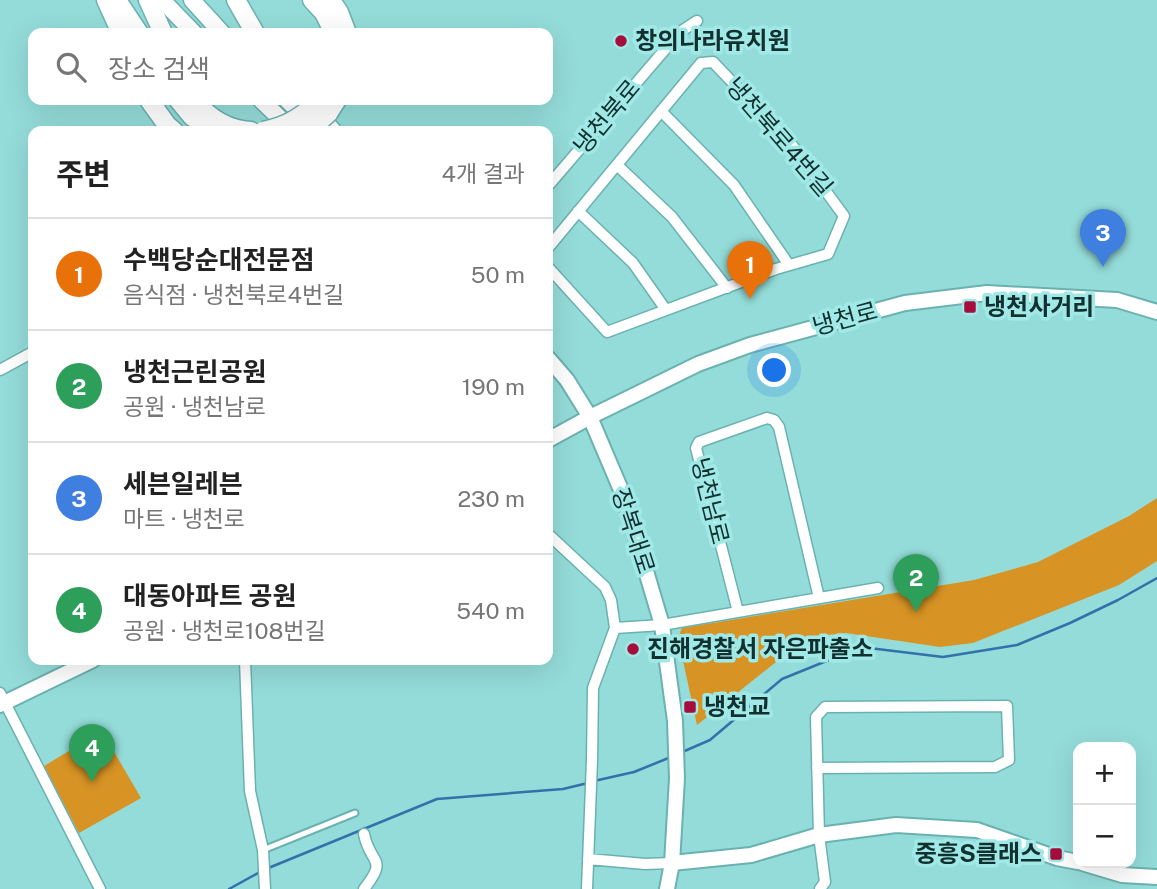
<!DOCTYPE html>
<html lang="ko">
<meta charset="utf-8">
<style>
:root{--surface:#fff;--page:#f2f2f2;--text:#222;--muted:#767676;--line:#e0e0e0;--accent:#db2777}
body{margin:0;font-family:"Public Sans","Noto Sans KR",sans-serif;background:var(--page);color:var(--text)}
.controls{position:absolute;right:21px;bottom:21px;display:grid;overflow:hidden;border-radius:14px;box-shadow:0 7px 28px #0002}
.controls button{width:63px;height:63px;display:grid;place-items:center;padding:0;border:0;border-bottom:2px solid var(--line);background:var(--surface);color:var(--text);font:35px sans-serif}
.you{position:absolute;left:775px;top:371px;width:24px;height:24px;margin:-18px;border:5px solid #fff;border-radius:50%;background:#1a73e8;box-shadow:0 0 0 10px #1a73e833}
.badge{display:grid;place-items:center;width:46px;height:46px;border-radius:50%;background:var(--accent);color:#fff;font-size:23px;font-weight:700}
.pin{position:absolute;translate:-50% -58px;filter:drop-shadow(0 2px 4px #0008)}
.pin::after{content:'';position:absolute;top:37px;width:24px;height:21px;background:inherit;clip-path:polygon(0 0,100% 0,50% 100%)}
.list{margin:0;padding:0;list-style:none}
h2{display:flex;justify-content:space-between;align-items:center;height:91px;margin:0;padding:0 28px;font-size:30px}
h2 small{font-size:23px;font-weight:400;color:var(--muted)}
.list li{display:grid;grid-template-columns:46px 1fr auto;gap:21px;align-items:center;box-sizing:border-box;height:112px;padding:0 28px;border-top:2px solid var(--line)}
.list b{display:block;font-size:26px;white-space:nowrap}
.list p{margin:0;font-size:23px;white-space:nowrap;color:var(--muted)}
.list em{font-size:23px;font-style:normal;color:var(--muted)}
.icon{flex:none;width:38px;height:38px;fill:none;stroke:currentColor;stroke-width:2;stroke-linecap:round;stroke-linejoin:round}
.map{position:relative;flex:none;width:1157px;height:889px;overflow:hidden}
.search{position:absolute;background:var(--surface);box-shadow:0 7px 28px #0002;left:28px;top:28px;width:525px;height:77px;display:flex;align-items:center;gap:18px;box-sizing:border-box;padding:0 24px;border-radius:14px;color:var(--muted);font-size:26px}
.panel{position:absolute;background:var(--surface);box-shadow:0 7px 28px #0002;left:28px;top:126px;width:525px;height:539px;border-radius:14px}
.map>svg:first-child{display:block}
</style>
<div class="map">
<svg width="1157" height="889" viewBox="0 0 1157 889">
<rect width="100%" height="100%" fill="#94dcd9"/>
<path fill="#d79324" d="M1157 498V561L1119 585 973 643 940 647 846 633 827 635 801 642 697 725 678 638 682 628 974 580 1038 562 1129 516Z
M102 731 141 798 79 833 44 766Z"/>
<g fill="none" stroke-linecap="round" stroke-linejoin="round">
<path stroke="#3470aa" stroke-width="2.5" d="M680 753 710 740 782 679 861 647 943 657 1017 645 1070 623 1118 600 1157 578
M594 781 634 772 671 757
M266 869 437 799 563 789 588 783
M229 889 260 872"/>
<g stroke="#6ab2b0" stroke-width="9">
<path id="lane" d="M263 850 355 813"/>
</g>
<g stroke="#6ab2b0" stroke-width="13">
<path id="street" d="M661 111 734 185 789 265
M617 165 672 217 727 288
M548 186 680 32 697 21
M578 211 633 263 666 310
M548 248 701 63 713 62 792 145 844 216 828 254 776 269 607 332 548 267
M0 370 33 352
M548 534 605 587 611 600 615 628
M738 612 696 448 699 442 767 418 774 420 779 427 819 598
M245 660 250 791 263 850 265 889
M0 693 100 889
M817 768 995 767 1009 760 1007 706 825 707 816 717 819 835 825 882 820 889
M364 834C370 865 389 857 364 889
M588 859 645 864 672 863
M587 889 592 760 593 688 615 628 662 625 878 588"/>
</g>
<g stroke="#6ab2b0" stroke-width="18">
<path id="secondary" d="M548 358 567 380 590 417 624 497 662 625 675 721 677 778 672 863 667 889
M548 440 590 417 698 364 750 345 905 303 987 293 1117 300 1157 312
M0 705 93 660
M672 863 751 855 819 835 896 825 977 830 1057 858 1078 862
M1082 863 1122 875 1157 877"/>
</g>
<g stroke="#6ab2b0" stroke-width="19">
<path id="primary" d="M118 0 140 33
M162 0 194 33
M192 0 222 33
M332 0 340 12 348 33
M177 100 191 117 212 131
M261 100 293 131
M287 100 310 122
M329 114 338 100"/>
</g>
<g stroke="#6ab2b0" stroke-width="21">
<path id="highway" d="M106 0 121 33
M148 0 163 33
M236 0 255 33
M312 0 324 13 334 33
M149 100 167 125 174 131
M194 100C209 118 227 130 251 131
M304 100 332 131"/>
</g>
<use href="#lane" stroke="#fff" stroke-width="5"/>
<use href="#street" stroke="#fff" stroke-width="10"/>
<use href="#secondary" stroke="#fff" stroke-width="14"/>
<use href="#primary" stroke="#fff" stroke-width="16"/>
<use href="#highway" stroke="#fff" stroke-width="18"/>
<g stroke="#6ab2b0" stroke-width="19" stroke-linecap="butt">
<path id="primary-bridge" d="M306 131 319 123 329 114"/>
</g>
<g stroke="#6ab2b0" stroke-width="21" stroke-linecap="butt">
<path id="highway-bridge" d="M263 131C288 126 298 118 318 103"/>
</g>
<use href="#primary-bridge" stroke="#fff" stroke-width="16"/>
<use href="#highway-bridge" stroke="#fff" stroke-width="18"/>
</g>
<g fill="#a60d3c" stroke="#a0e9e7" stroke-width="2.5">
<circle cx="621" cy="41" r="7"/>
<rect x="963" y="300" width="14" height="14" rx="3.5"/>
<circle cx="633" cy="649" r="7"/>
<rect x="683" y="700" width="14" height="14" rx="3.5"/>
<rect x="1049" y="847" width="14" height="14" rx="3.5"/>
</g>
<g text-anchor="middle" stroke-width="7" stroke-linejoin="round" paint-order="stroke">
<g font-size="24" font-weight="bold" fill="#123030" stroke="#a0e9e7" text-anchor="start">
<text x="635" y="49">창의나라유치원</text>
<text x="984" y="315">냉천사거리</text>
<text x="647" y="657">진해경찰서 자은파출소</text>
<text x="704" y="715">냉천교</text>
<text x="1042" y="862" text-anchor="end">중흥S클래스</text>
</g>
<g font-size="24" fill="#123030" stroke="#a0e9e7">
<text transform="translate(607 117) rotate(-50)" y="8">냉천북로</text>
<text transform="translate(779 137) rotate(49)" y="8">냉천북로4번길</text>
<text transform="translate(845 319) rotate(-15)" y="8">냉천로</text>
<text transform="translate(710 501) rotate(76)" y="8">냉천남로</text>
<text transform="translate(633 531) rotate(72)" y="8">장복대로</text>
</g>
</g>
</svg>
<div class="controls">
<button>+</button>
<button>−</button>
</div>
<div class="you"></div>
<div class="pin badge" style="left:750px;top:299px;background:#e8710a">1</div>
<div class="pin badge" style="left:916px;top:612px;background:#2e9e5b">2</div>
<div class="pin badge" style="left:1103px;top:267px;background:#3f7fe0">3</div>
<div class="pin badge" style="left:92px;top:782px;background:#2e9e5b">4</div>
<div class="search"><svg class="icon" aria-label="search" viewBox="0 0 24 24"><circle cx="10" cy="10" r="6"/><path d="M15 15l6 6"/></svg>장소 검색</div>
<section class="panel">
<h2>주변<small>4개 결과</small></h2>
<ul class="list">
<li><span class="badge" style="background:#e8710a">1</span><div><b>수백당순대전문점</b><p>음식점 · 냉천북로4번길</p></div><em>50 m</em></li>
<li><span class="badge" style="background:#2e9e5b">2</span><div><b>냉천근린공원</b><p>공원 · 냉천남로</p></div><em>190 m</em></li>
<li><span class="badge" style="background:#3f7fe0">3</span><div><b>세븐일레븐</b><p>마트 · 냉천로</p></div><em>230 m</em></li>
<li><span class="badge" style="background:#2e9e5b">4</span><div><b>대동아파트 공원</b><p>공원 · 냉천로108번길</p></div><em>540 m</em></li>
</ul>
</section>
</div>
